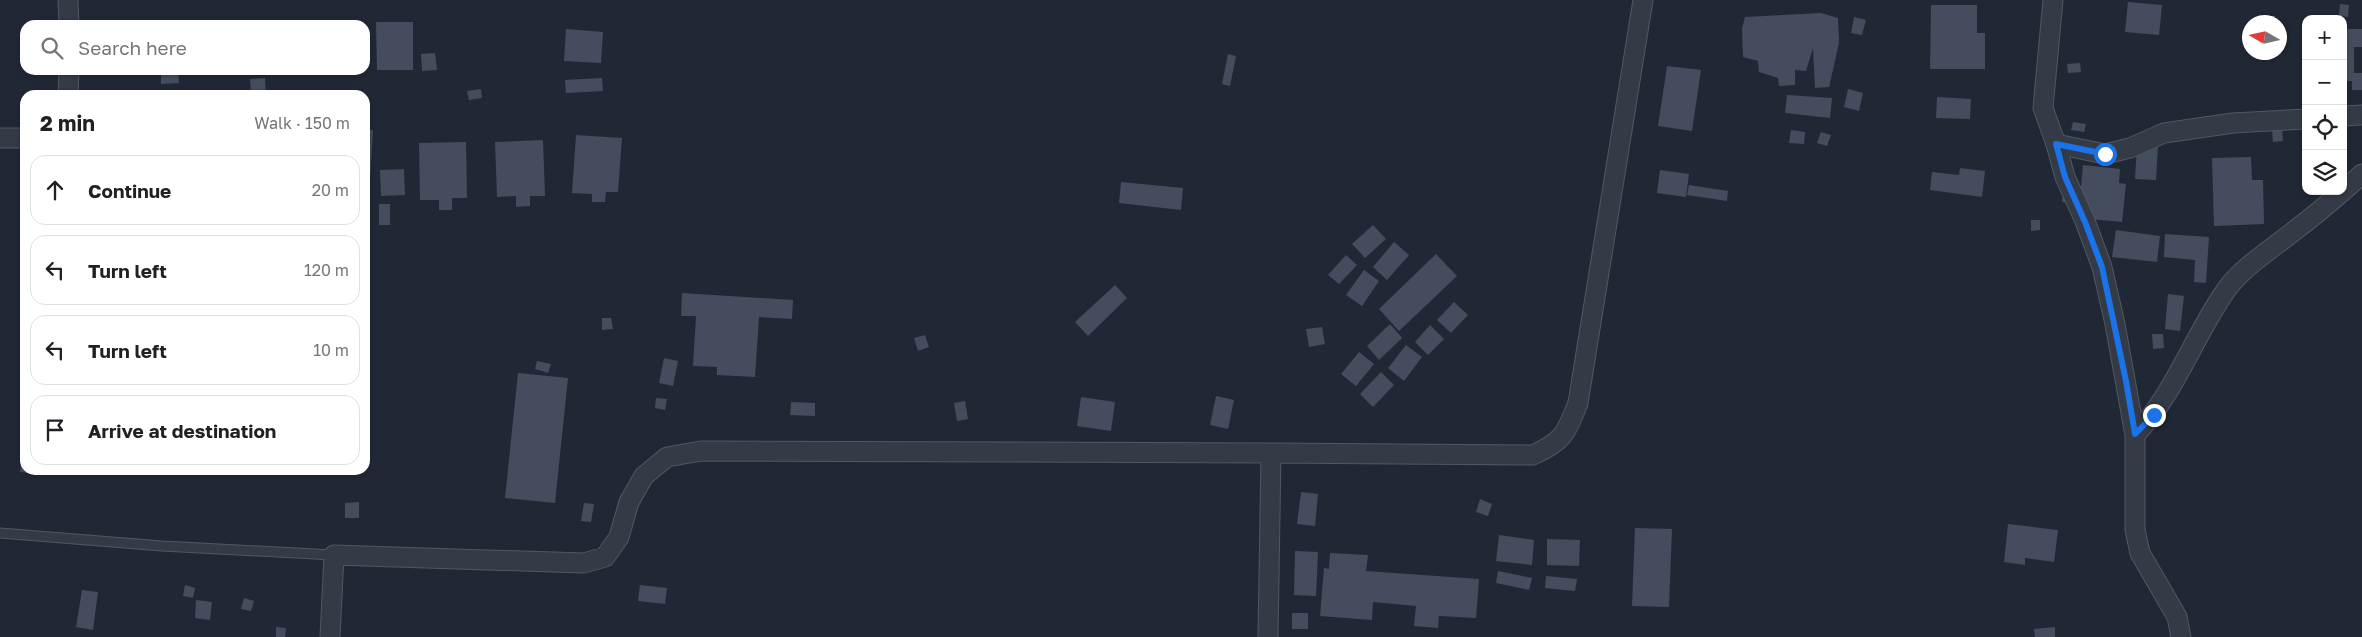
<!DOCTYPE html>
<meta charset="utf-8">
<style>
:root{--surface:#fff;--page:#f6f6f6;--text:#202124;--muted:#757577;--line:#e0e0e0}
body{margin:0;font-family:"Golos Text",sans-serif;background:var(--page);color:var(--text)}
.controls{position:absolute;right:15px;top:15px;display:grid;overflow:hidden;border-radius:10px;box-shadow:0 1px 4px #0004}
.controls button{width:45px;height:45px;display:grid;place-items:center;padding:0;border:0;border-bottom:1px solid var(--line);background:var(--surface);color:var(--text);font:25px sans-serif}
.compass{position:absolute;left:2242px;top:15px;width:45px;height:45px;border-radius:50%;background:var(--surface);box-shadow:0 1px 4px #0004;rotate:279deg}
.stop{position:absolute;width:15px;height:15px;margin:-11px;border:4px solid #1a73e8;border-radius:50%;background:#fff}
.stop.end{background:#1a73e8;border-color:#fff;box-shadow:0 1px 5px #0008}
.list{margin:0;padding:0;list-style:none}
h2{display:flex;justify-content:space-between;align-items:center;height:65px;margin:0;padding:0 20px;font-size:21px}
h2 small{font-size:16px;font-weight:400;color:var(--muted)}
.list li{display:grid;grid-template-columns:32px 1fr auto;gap:15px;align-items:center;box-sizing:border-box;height:70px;margin:0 10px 10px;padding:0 10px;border:1px solid var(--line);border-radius:15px}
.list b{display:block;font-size:19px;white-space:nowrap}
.list em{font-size:16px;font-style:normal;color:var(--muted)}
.icon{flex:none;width:28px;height:28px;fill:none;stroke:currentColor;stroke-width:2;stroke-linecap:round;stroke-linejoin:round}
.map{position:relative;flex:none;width:2362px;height:637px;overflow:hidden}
.search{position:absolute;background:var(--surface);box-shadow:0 1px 4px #0004;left:20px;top:20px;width:350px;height:55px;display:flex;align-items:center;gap:12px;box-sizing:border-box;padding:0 18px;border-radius:15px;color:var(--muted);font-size:19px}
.panel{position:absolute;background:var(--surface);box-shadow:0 1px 4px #0004;left:20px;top:90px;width:350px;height:385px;border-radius:15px}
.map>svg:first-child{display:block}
</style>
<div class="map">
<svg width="2362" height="637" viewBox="0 0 2362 637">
<rect width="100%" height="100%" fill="#212835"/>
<path fill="#444d5d" d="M2128 2 2162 5 2159 35 2125 32Z
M2340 4 2349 5 2348 17 2339 16Z
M1931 5H1977V33H1985V69H1930Z
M1821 13 1838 18 1839 43 1829 87 1815 88 1813 48 1806 71 1795 70V85L1779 86 1778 78 1759 72 1758 61 1743 57 1742 29 1745 17Z
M1854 17 1866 20 1862 35 1851 33Z
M376 22H413V70H377Z
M566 29 603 32 601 63 564 61Z
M2343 29H2362V47H2354V73H2362V90H2352V81H2343Z
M435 53 437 70 422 71 421 54Z
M1228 54 1236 56 1230 86 1222 84Z
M2080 63 2081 72 2068 73 2067 64Z
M1667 66 1701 70 1692 131 1658 126Z
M161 70H178L179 83 161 84Z
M265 78 266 95H251L250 79Z
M602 78 603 91 566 93 565 80Z
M481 89 482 98 469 100 467 91Z
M1848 89 1863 93 1859 111 1844 107Z
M162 90H231V95H162Z
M1787 95 1832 98 1830 118 1785 113Z
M1937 97 1971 99 1970 119 1936 118Z
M2281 116 2283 141 2273 142 2271 117Z
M2073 122 2086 124 2084 132 2071 130Z
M365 129 373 130 366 249H365Z
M1791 130 1805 132 1804 144 1789 143Z
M1821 132 1831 135 1827 146 1817 143Z
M576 135 622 138 618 192H606L605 202H592V194L572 193Z
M543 140 545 196H530V206L516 207V196L497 197 495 142Z
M466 142 467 198H452V210H439V200H420L419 143Z
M2137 145 2158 146 2156 180 2135 179Z
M2251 157 2252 180H2263L2264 224 2214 226 2212 158Z
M2083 165 2120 169 2119 183 2126 184 2122 222 2078 218 2079 204 2062 202 2064 184 2081 187Z
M1960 168 1985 171 1982 197 1930 190 1932 172 1959 175Z
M404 169 405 195 381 196 380 170Z
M1660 170 1689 174 1686 197 1657 193Z
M1121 182 1183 188 1181 210 1119 203Z
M1689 185 1728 191 1727 201 1687 195Z
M379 204H390V225H379Z
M2031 220H2040V230L2031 231Z
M1373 225 1386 239 1365 258 1352 244Z
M2116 230 2160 236 2157 262 2112 257Z
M2165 234 2209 237 2206 283 2194 282 2195 260 2164 257Z
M1394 242 1409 255 1387 280 1373 267Z
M1436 254 1457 276 1399 331 1379 309Z
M1346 255 1357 265 1339 284 1328 275Z
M1364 270 1379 281 1362 306 1346 295Z
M1115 285 1127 298 1088 336 1075 322Z
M682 293 793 300 792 319 759 317 755 377 717 375V367L693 366 696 316H681Z
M2168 294 2184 296 2180 331 2165 329Z
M1454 302 1468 315 1451 333 1437 320Z
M602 318H611L613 329 602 330Z
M1390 324 1402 338 1379 360 1367 346Z
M1430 325 1444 339 1428 355 1415 342Z
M1322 327 1325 344 1309 347 1306 329Z
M2152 334H2163L2164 348 2153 349Z
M925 335 929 347 918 351 914 338Z
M1406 345 1422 357 1404 381 1388 368Z
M1359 352 1374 364 1356 386 1341 374Z
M664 358 678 361 673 386 659 383Z
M537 361 551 364 548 373 535 369Z
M1381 372 1394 385 1373 407 1360 394Z
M518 373 568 378 555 503 505 498Z
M1216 396 1234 400 1228 429 1210 425Z
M1081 397 1115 402 1111 431 1077 426Z
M656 398 667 399 665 410 655 408Z
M965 401 968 419 957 421 954 403Z
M791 402 815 403V416L790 415Z
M24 441 25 470H45V475L20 472Z
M1301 492 1318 494 1315 526 1297 524Z
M1480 499 1492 504 1488 516 1476 512Z
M359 502V518H345V503Z
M584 503 594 504 591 522 581 521Z
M2008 524 2058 530 2054 562 2025 558V565L2004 562Z
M1635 528 1672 529 1669 607 1632 606Z
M1499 535 1534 540 1532 565 1496 561Z
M1547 539 1580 540 1579 566 1547 565Z
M1295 551 1318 552 1316 596 1294 595Z
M1330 553 1368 555 1366 571 1479 579 1476 618 1439 616 1438 628 1414 626 1416 606 1373 602 1372 620 1320 616 1324 568 1329 569Z
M1498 571 1532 578 1529 590 1496 583Z
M1546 576 1577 579 1575 591 1545 588Z
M185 585 195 588 193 598 183 596Z
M640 585 667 588 665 604 638 601Z
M82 590 98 592 93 630 76 627Z
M244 598 254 601 251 611 241 609Z
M196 600 212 602 210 620 195 618Z
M1292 613H1308V629H1292Z
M276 627 286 628 285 637H276Z
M2055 627V637H2035L2034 629Z"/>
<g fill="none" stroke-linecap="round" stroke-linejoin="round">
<g stroke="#525764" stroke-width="11">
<path id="service" d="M0 533 162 546 334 555"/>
</g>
<g stroke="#525764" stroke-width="21">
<path id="minor" d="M68 0 69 25
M2053 0 2043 108 2056 144 2065 177 2085 221 2102 267 2115 324 2135 435V530L2140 553 2177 617 2181 637
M68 95 69 70
M2343 116 2362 115
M0 138H25
M2056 144 2105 154 2130 148 2164 133 2233 123 2306 119
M2135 435C2175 393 2192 340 2224 293 2239 270 2267 252 2289 235 2314 216 2338 196 2362 174
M330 637 334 555 584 563 605 557 619 537 629 502 644 476 667 457 701 451 1271 453
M1268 637 1271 453 1533 455C1564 441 1566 433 1578 403L1643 0"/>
</g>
<use href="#service" stroke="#343a46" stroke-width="9"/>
<use href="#minor" stroke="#343a46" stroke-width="19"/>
</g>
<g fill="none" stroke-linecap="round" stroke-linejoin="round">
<path stroke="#1a73e8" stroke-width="6" d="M2105 154 2056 144 2065 177 2085 222 2102 267 2126 381 2135 434 2154 415"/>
</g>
</svg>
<div class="controls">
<button>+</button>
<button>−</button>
<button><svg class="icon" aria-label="locate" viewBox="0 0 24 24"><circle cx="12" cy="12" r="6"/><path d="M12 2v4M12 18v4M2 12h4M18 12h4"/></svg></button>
<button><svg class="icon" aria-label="layers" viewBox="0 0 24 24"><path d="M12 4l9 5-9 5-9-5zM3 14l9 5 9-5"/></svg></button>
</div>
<svg class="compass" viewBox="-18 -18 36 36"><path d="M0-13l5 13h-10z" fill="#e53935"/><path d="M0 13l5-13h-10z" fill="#757577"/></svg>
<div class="stop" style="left:2105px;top:154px"></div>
<div class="stop end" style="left:2154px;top:415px"></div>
<div class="search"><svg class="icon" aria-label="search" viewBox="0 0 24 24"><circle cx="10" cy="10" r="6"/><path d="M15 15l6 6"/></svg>Search here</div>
<section class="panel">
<h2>2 min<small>Walk · 150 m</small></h2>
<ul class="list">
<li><svg class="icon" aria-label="ahead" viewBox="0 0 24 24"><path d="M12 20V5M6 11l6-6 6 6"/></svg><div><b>Continue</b></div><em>20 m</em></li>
<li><svg class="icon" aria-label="left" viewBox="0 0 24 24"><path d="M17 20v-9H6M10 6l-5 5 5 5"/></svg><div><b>Turn left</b></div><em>120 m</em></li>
<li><svg class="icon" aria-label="left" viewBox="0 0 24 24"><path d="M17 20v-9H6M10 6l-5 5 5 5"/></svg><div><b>Turn left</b></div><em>10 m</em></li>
<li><svg class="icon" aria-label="arrive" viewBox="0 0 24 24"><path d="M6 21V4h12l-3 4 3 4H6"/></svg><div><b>Arrive at destination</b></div></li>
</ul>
</section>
</div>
